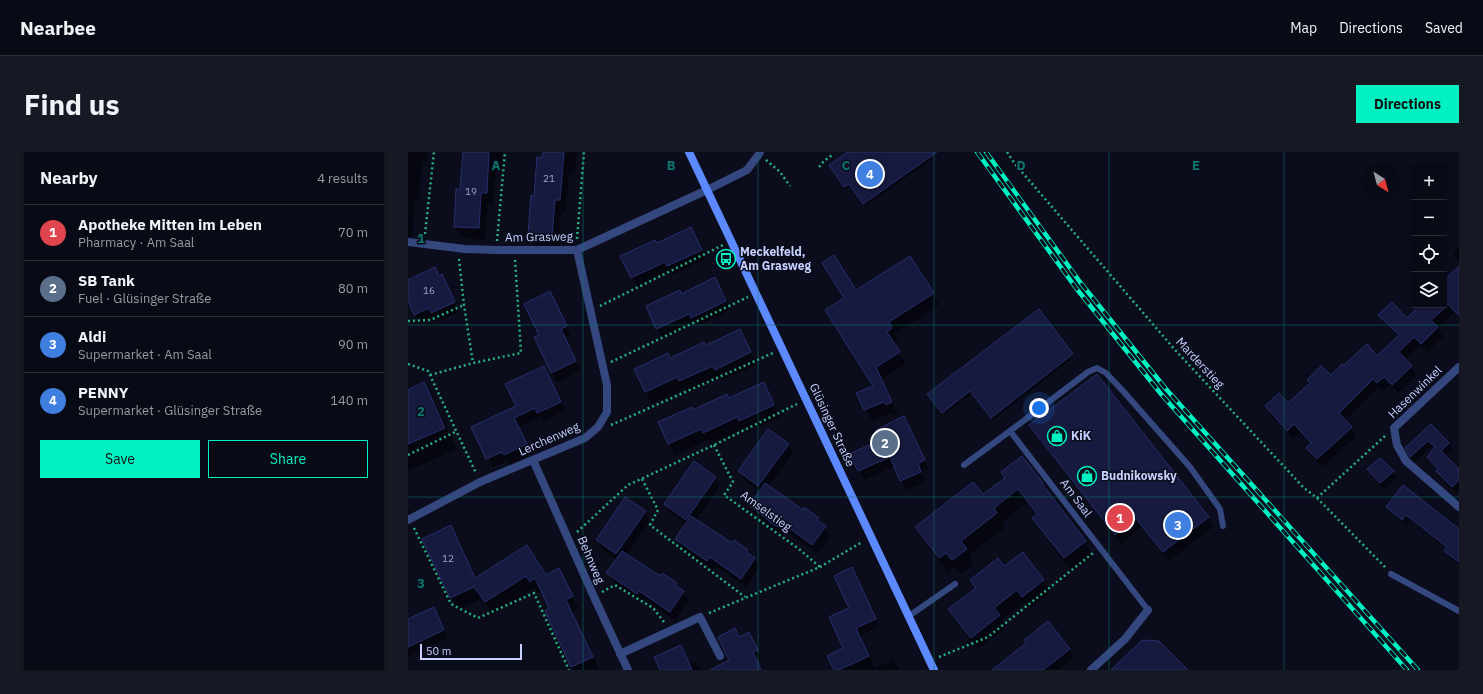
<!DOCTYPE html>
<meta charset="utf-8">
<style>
:root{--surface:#080a16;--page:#161823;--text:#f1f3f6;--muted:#989aa1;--line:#292b35;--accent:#00f1c2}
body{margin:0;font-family:"IBM Plex Sans",sans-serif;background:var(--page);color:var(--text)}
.controls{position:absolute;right:12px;top:12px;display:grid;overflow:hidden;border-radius:0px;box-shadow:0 1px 3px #0004}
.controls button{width:36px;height:36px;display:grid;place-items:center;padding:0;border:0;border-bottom:1px solid var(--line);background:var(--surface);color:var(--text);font:20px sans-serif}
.compass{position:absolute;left:955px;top:12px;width:36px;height:36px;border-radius:50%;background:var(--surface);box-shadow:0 1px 3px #0004;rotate:144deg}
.scale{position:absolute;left:12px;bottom:10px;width:102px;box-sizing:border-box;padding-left:4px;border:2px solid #c6d1ff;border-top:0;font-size:11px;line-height:14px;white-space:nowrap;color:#c6d1ff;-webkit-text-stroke:3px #0b0d1d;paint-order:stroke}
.you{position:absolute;left:631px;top:256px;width:14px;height:14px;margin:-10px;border:3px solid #fff;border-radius:50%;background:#1a73e8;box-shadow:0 0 0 6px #1a73e833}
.badge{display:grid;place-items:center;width:26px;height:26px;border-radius:50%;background:var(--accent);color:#fff;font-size:13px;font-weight:700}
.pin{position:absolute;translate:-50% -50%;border:2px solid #fff;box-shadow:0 1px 4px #0006}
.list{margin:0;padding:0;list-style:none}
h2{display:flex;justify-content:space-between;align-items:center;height:52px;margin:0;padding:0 16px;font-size:17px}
h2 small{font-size:13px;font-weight:400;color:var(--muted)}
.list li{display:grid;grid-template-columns:26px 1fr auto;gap:12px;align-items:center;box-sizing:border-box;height:56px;padding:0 16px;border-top:1px solid var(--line)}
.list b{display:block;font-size:15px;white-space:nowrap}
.list p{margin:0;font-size:13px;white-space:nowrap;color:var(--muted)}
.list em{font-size:13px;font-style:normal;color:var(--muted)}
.actions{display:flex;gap:8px;padding:12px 16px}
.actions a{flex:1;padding:9px 0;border:1px solid var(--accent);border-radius:0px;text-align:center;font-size:14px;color:var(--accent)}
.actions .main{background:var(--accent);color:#111}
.icon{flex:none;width:22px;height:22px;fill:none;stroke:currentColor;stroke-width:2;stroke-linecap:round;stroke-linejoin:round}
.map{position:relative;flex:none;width:1051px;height:518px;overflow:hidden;border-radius:0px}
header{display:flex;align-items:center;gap:24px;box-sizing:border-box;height:56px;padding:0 20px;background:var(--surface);border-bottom:1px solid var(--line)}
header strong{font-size:19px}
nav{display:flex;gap:22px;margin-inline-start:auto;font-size:14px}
.intro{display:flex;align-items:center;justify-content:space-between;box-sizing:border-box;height:96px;padding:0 24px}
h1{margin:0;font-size:28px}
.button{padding:10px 18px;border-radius:0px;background:var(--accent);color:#111;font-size:14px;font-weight:700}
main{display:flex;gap:24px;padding:0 24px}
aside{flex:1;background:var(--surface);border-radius:0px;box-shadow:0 1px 3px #0004}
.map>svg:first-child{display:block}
</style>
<header>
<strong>Nearbee</strong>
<nav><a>Map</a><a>Directions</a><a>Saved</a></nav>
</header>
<div class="intro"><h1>Find us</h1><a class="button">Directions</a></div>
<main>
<aside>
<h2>Nearby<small>4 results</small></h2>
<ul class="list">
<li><span class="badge" style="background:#e0444e">1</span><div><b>Apotheke Mitten im Leben</b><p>Pharmacy · Am Saal</p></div><em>70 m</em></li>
<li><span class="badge" style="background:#5c6f8a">2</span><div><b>SB Tank</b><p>Fuel · Glüsinger Straße</p></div><em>80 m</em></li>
<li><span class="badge" style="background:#3f7fe0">3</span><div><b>Aldi</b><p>Supermarket · Am Saal</p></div><em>90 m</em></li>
<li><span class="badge" style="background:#3f7fe0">4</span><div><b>PENNY</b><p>Supermarket · Glüsinger Straße</p></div><em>140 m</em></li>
</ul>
<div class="actions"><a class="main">Save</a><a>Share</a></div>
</aside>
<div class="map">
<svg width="1051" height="518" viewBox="0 0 1051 518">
<rect width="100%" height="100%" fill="#0b0d1d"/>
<path fill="#0007" d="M0 0H20L19 10 14 9 11 48 7 47 4 84H0Z
M63 0H94L93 13H88L85 53 80 52 77 88 54 86 47 74 53 38Z
M136 0H169L167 21H161L158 60 153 59 151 96 128 94 121 82Z
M441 0H519L524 7 457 54 443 34 438 37 423 16Z
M288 85 298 107 265 123 263 119 229 135 214 105 249 92Z
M1051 96V111L1045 101Z
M1051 115V166L1046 161 1030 176 1035 185 1019 200 1012 193 997 207 1009 223 990 241 982 233 975 239 970 235 937 268 943 275 948 284 915 315 905 305 900 296 903 293 892 281 885 287 863 263 858 254 880 252 936 215 969 205 990 185 977 172 972 163 999 167 1014 153H1036V130Z
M27 117 32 124 34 123 39 132 51 160 30 170 27 165 12 172 0 145V129Z
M312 136 322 158 289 174 287 170 254 186 250 178 286 160 273 143Z
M448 140 525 142 531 153 487 182 490 188 485 191 498 212 474 227 490 262 486 264 483 261 464 269 450 242 466 234Z
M147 150 163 183 157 186 172 219 149 230 128 186 132 184Z
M332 179 349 213 314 229 312 225 279 241 277 237 244 252 238 241 274 224 262 207 298 195Z
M665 202 666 205 585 268 564 241 536 263 522 245Z
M136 215 157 259 135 269 132 265 111 275 123 302 102 312 100 308 85 315 64 275 109 254Z
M688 224 800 366 805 375 761 409 734 375 713 392 628 282 622 273Z
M355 231 372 265 339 280 337 276 303 292 300 288 267 303 261 292 285 259 321 247Z
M16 232 28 253 49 297 0 319V239Z
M496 266 521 318 514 320 518 329 498 338 487 314 456 328 443 303 467 291Z
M1023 273 1041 292 1044 298 1037 305 1051 319V340L1050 339 1048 341 1032 325 1029 319 1030 318 1024 311 1020 305 1027 297 1024 294 1006 310 998 297Z
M380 292 385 302 360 335 395 360 410 366 417 375 422 384 409 402 378 379 375 383 347 363 342 354 352 340 336 328 331 319Z
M960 318 985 320 988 326 976 337 964 323Z
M307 325 312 334 288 369 324 393 339 398 343 405 346 407 351 416 339 435 307 414 305 418 273 396 268 387 278 373 262 361 257 352Z
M634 332 641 343 677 390 685 404 664 420 634 380 625 366 628 364 619 351 594 370 597 376 561 403 566 412 553 422 547 415 540 420 516 390 508 375 575 344Z
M979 355 1051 378V413L1041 405 1037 399 1039 397 1002 368 998 373 983 361Z
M237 360 242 369 219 403 252 426 268 432 272 438 275 440 281 449 267 469 236 447 234 450 205 430 200 421 209 408 194 398 189 388Z
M43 374 50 386 68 427 119 394 138 424 151 418 171 457 164 460 191 517 166 518 143 457 134 439 130 442 126 436 85 462 74 447 50 458 15 387Z
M615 402 636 429 642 441 622 456 617 450 593 468 598 476 570 497 549 469 542 457 568 437 563 428 596 416Z
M448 424 471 475 452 484 467 516 485 508 491 518H427L436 497Z
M30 464 40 486 0 505V468Z
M332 486 346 491 354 507 349 510 353 518H321L323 509Z
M661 497 666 506 651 518H593Z
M277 502 281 512 288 509 293 518H253Z"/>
<path fill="#161a3e" stroke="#272e6b" d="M55 0H81L79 41H73L71 76 46 75 48 37H52Z
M135 0H156L152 48H147L144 84 120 83 123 43 126 44 129 5 134 6Z
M439 0H529L455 52 441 32 436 35 421 13Z
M283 75 294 98 259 114 257 110 223 126 212 104 247 88 249 91Z
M426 103 448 138 502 104 526 141 481 170 484 176 479 180 492 200 468 215 484 250 478 253 476 250 456 258 448 241 465 234 417 158 436 146 414 111Z
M1051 114V164L1036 148V128Z
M27 115 31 124 34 122 47 150 23 161 21 156 6 163 0 148V128Z
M307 125 318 149 283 166 281 162 248 177 238 154 272 138 273 142Z
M142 139 159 174 153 177 168 209 143 221 126 185 131 183 116 152Z
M984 150 999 166 1012 153H1040L1023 168 1030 175 1013 192 1006 185 991 200 1004 214 984 233 976 225 969 231 965 227 931 261 944 275 909 307 898 296 903 291 886 272 879 279 857 254 871 241 880 251 902 231 899 228 913 214 923 223 934 212 936 213 959 192 969 204 991 183 970 163Z
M631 157 665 202 583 266 562 239 534 261 519 242Z
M332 177 343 200 307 218 305 214 271 229 269 225 237 240 226 217 260 201 262 206 296 190 298 193Z
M136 214 153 250 129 261 127 256 106 266 119 292 96 303 94 300 78 307 63 275 108 254 97 232Z
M689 222 801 365 755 400 728 367 707 383 621 273Z
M16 230 37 276 0 292V238Z
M356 230 366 253 331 269 329 265 295 281 293 277 260 292 250 270 284 255 285 258 319 242 321 246Z
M496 264 517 308 510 311 513 320 492 329 482 305 450 319 441 302 466 291 468 278Z
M1023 272 1041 291 1033 299 1051 317V328L1044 335 1028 319 1030 317 1019 305 1027 295 1020 289 1002 305 997 296Z
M360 277 381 292 350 334 330 319Z
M614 304 635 331 634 332 678 389 656 406 624 366 629 362 610 337 586 356 589 361 553 389 559 397 544 408 538 401 531 406 507 375 565 330 575 342 597 326 593 320Z
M972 306 986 319 972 331 959 317Z
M286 309 308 325 278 368 256 352Z
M357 331 395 358 396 355 411 366 409 368 418 374 404 393 373 370 369 375 341 353Z
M995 333 1051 377V410L1036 399 1039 395 998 363 994 368 978 355Z
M217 345 238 359 208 402 188 388Z
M283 364 324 391 326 388 340 398 338 400 347 406 333 427 302 405 299 409 267 387Z
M43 373 67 426 119 393 138 423 151 416 165 444 158 448 185 505 163 515 137 459 141 456 127 426 122 430 118 424 77 450 66 435 42 446 14 387Z
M214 399 252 424 254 421 269 431 267 433 276 439 262 460 231 439 229 442 198 421Z
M615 400 636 428 614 445 609 438 586 456 592 463 563 486 540 457 568 436 562 428 590 406 596 414Z
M444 415 468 467 448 476 461 504 431 518H426L419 504 435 496 421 465 441 456 426 424Z
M26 455 36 478 0 495V467Z
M640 469 662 497 635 518H584L618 491 616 488Z
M327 476 331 485 341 480 350 498 345 500 353 518H302L321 508 310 485Z
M734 488 751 489 780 518H703Z
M273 493 284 518H252L246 505Z"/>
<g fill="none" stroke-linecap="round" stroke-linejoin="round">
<path stroke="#28b180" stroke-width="2.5" stroke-dasharray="2 3" stroke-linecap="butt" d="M599 0 607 12 768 199 896 336 909 346 977 415
M358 8 372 20 382 34
M411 15 416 9 424 3
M17 82 26 0
M169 87 176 0
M89 89 97 0
M51 107 56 153 65 211
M192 154 315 93
M0 169 22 168 56 153
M203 210 340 145
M0 212 20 219 68 321
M22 223 65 211 113 201 107 107
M203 273 365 201
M306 293 325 330 316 343 391 397 412 415
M0 303 49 279
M234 327 250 358 242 373 337 445
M909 346 977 284
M6 376 43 452 70 466 126 441 161 518
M169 380 220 333 306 293 389 252
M194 440 207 433 245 456 256 470
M301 461 412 415 454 390
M531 505 580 485 685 401"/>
<path stroke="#34477e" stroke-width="6" d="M556 313 602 279
M983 422 1051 459
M740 458 602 279 680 220 689 216 698 221 715 239 782 315 812 357 815 374
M501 464 547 432"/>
<path stroke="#34477e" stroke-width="8" d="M0 90 57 97 88 98H169L299 38 339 18 351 2 352 0
M1051 215 986 276 989 293 998 309 1051 355
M125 308 186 445 220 518
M0 368 72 330 177 286 190 275 199 260V233L169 98
M212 502 292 465 312 504
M683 518 717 487 740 458"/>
<path stroke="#5d89ff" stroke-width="8" d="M281 0 526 518"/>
<g stroke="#00f1c2" stroke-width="4.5">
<path id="rail" d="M569 0 668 136 753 242 999 518
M578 0 672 130 758 237 1010 518"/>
</g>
<use href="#rail" stroke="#0b0d1d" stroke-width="3" stroke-dasharray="9" stroke-linecap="butt"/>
</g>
<path fill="none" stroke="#0f766e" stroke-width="1" stroke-opacity="0.55" d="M175 0V518M350 0V518M526 0V518M701 0V518M876 0V518M0 173H1051M0 345H1051"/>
<defs>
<g id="bus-ring" transform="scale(1)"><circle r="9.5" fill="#0b0d1d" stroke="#00f1c2" stroke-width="1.5"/><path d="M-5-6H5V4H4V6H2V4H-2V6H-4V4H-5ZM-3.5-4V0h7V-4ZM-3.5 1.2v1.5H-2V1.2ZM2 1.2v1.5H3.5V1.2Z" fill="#00f1c2"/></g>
<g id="shop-ring" transform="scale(1)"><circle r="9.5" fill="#0b0d1d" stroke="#00f1c2" stroke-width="1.5"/><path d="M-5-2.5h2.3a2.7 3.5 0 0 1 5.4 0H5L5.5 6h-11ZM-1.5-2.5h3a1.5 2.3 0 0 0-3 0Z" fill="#00f1c2"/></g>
</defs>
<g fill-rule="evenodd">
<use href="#bus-ring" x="318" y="107"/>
<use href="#shop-ring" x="649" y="284"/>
<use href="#shop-ring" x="679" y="324"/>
</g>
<g text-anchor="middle" stroke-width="3" stroke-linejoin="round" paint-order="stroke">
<g font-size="10" fill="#9aa3cf">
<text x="141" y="30">21</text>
<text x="63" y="43">19</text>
<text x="21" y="142">16</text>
<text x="40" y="410">12</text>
</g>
<g font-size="12" fill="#c6d1ff" stroke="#0b0d1d">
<text transform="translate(131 85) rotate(-1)" y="4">Am Grasweg</text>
<text transform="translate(792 211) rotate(47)" y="4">Marderstieg</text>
<text transform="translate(1007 240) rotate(-44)" y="4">Hasenwinkel</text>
<text transform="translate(424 273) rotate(65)" y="4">Glüsinger Straße</text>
<text transform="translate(141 287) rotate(-24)" y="4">Lerchenweg</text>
<text transform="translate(668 346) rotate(53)" y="4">Am Saal</text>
<text transform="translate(358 359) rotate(36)" y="4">Amselstieg</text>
<text transform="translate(183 408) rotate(67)" y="4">Behnweg</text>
</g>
<g font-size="12" font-weight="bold" fill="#c6d1ff" stroke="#0b0d1d" text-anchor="start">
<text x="332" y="104">Meckelfeld,<tspan x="332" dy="14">Am Grasweg</tspan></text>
<text x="663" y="288">KiK</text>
<text x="693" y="328">Budnikowsky</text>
</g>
</g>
<g font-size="13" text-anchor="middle" font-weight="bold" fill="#0f766e" stroke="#0b0d1d" stroke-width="3" stroke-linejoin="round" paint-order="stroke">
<text x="88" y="18">A</text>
<text x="263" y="18">B</text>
<text x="438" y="18">C</text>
<text x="613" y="18">D</text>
<text x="788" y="18">E</text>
<text x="13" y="91">1</text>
<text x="13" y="264">2</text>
<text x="13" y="436">3</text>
</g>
</svg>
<div class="controls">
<button>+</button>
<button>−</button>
<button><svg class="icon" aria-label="locate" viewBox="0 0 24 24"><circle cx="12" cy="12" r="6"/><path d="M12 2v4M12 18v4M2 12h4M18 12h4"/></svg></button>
<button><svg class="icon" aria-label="layers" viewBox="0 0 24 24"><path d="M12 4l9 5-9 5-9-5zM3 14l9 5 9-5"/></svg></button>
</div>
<svg class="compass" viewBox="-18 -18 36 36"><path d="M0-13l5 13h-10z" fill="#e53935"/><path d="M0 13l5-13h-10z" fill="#989aa1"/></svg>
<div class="scale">50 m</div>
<div class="you"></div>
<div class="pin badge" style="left:712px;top:366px;background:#e0444e">1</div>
<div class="pin badge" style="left:477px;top:291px;background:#5c6f8a">2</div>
<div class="pin badge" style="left:770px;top:373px;background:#3f7fe0">3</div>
<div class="pin badge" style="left:462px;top:22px;background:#3f7fe0">4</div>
</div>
</main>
